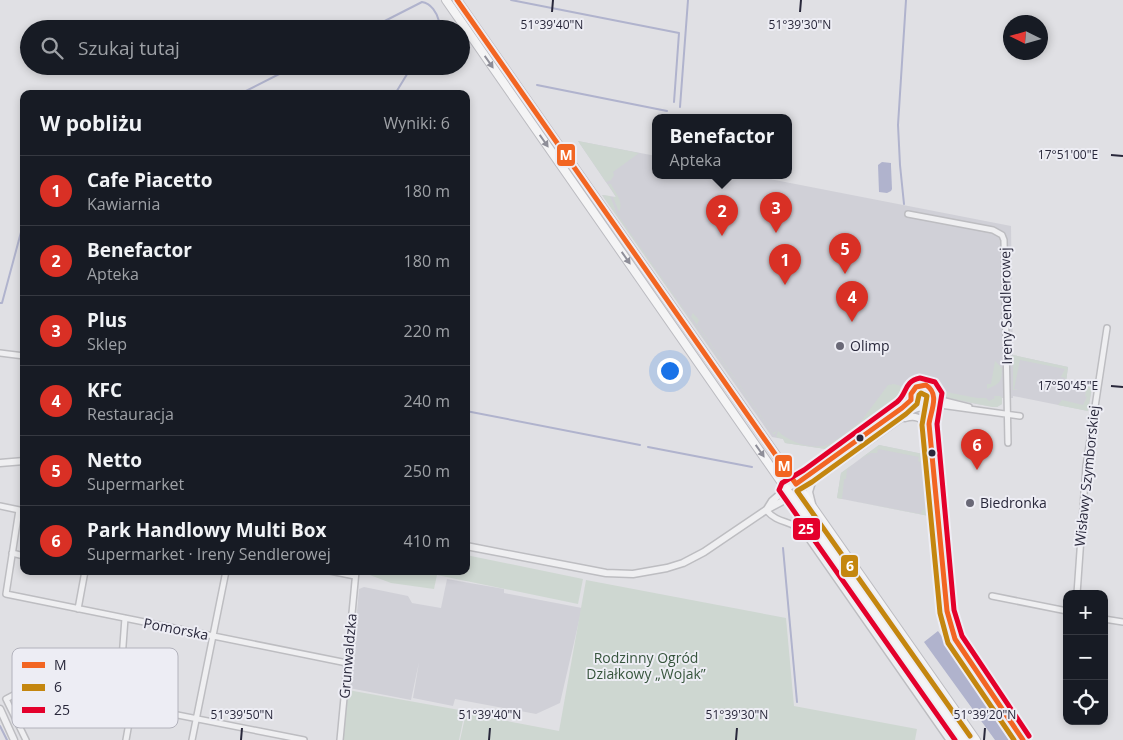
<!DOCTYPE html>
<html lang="pl">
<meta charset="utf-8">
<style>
:root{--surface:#171b24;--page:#20242c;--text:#f1f3f6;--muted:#9ea1a6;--line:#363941;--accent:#d93025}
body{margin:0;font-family:"Open Sans",sans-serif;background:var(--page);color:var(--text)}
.controls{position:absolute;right:15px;bottom:15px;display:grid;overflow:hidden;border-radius:10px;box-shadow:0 2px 8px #0003}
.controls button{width:45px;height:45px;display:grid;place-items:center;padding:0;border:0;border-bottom:1px solid var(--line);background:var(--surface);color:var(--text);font:25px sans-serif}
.compass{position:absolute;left:1003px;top:15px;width:45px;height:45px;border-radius:50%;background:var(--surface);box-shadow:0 2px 8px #0003;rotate:275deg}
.you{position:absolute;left:669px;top:370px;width:18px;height:18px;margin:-12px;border:4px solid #fff;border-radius:50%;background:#1a73e8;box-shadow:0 0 0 8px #1a73e833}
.badge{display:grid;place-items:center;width:32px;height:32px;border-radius:50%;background:var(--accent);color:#fff;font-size:16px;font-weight:700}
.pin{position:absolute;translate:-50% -41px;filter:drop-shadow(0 1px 2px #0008)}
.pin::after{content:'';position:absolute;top:26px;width:18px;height:15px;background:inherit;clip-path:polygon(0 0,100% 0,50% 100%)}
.popup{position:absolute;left:652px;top:114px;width:140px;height:65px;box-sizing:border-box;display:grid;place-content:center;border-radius:10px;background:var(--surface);filter:drop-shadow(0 1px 4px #0005);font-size:16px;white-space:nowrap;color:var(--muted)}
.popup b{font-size:19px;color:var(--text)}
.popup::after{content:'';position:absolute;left:50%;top:100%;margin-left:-10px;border:10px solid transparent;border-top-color:var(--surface)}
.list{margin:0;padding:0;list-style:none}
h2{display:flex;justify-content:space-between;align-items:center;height:65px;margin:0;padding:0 20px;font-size:21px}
h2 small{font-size:16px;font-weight:400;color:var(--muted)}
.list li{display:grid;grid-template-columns:32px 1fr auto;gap:15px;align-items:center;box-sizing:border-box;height:70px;padding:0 20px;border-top:1px solid var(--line)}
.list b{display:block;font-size:19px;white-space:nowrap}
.list p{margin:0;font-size:16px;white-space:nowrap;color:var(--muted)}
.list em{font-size:16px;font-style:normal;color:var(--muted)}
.icon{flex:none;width:28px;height:28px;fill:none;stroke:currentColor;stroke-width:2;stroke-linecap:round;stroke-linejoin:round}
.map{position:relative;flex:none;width:1123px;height:740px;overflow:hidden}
.search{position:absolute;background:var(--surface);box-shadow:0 2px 8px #0003;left:20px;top:20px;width:450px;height:55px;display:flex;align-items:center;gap:12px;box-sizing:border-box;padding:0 18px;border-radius:28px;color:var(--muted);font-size:19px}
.panel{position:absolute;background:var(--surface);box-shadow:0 2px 8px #0003;left:20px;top:90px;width:450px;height:485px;border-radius:10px}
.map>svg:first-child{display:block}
</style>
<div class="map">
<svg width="1123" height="740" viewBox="0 0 1123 740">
<rect width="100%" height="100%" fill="#e0e0e4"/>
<path fill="#d0d0d7" d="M578 141 656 156V175H749L1011 226 1013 355 1068 367 1066 382 1092 387 1088 411 1013 396V398H1002V404L997 407 976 404 944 397 940 386 934 380 915 377 908 379 900 388 898 398 826 449 785 443 783 439 772 437 602 195 616 197Z
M879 445 923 454 929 516 837 498 841 473Z
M447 579 504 589V593L582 608 560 703 536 714 455 699 453 706 413 698 419 662 411 700 349 688 352 649 357 650 354 649 359 589 364 587 408 596 412 603 441 608Z"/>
<path fill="#ced7d1" d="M578 141 639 153 613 172 614 175 611 180 606 182Z
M608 184H611C615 193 624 201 619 212L613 197H616Z
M602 195 610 196 617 214 773 437Z
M693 313 699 320 697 324 773 433 777 430 774 435 695 322 691 317Z
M1013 355 1068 367 1066 382 1092 387 1088 411 1058 405 1062 400 1083 405 1087 397 1085 396 1086 392 1065 388V378L1061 377 1065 369 1020 360 1014 389 1018 390H1013Z
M995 361 1002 368C1002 383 999 384 987 389V384H991Z
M918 375 935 379 944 390 951 393 977 398H986L989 401 995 398 994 396H1000L1002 398V404L997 407H992L944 397 934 383 925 379 910 378V376Z
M894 384 901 386 898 398 850 432 849 430 862 420 888 385Z
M915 397a8 8 0 1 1 16 0a8 8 0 1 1-16 0Z
M778 431C789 442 811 450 827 445 834 442 841 436 847 432L848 433 826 449 785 443 783 439 776 437Z
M879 445 923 454 924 469 921 463 918 461 919 457 878 449 877 453H871L860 459Z
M852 465 847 470 846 479H844L842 499 921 514 922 510 927 509 924 480 925 479 929 516 837 498 841 473Z
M797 499H798C855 580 915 659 972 740H968Z
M466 555 583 579 578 604 437 575 434 589 391 583 367 574V571H466Z
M586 580 786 618 794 706 917 729 915 740H460L466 713 559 731Z
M348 690 465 711 459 740H343Z"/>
<path fill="#b0b3cd" d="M882 162 891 163V166L892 189 891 191 887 193 879 192 878 165Z
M938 631 1009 734 1012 740H995L924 642Z"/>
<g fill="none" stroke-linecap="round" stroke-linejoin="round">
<path stroke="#b0b3cd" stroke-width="2" d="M511 0 679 33 674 102
M369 29 422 2C431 3 437 13 439 21L433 29
M537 85 667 111
M240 94 295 66
M395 94 412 66
M680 107 688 0
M904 204 900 165 898 125 906 0
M0 303H2L24 221
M466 411 640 445
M648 447 752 467
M783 548 797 702
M0 726 7 740"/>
<g stroke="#bdbdc1" stroke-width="8">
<path id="minor" d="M908 214 993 230 1002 235 1004 240 1008 443
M0 353 24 356
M935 395 941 400 969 407
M933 404 1020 416
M0 506 24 511
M19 510 6 594 347 663
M766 510C779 525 790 519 804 532L949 740
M12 553 24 556
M330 571 355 576
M1077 594 1086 466 1107 328
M992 596 1067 611
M78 609 85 571
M125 618 122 659 132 706 126 740
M1104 619 1123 622
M26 740 6 699 23 690 36 687 304 740
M192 740 226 571
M340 740 356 571"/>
</g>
<g stroke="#bdbdc1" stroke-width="9">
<path id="tertiary" d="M932 405 924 409 915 406 910 397 914 389C922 382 931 385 935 395L929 424 947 611 955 639 1023 740
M905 418C916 415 920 418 929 424
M0 463 24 461
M812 504 809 492 812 482
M767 509 772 501 786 489 808 476 846 449 911 400
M466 546 606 573 633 574 667 568 683 563 704 552 766 510 781 502 813 481 912 410 918 408
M0 709 14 740"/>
</g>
<g stroke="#bcbcc1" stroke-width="10">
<path id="primary" d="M446 0 791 496 964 740
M457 0 976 740"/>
</g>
<use href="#minor" stroke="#efeff1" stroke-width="5"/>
<use href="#tertiary" stroke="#efeff1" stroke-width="6"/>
<use href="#primary" stroke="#f4f4f5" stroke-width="8"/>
<g stroke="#ededf4" stroke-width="9">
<path id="bus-1" d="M457 0 796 484 902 408 911 400V394L916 387 926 385C940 394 931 410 929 424L947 611 955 639 1023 740"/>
</g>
<g stroke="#ededf4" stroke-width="9">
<path id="bus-2" d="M970 736 797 491 812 482 906 414 917 404 919 395 921 393 927 396 922 425 940 613 948 643 1014 740"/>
</g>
<g stroke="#ededf4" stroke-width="9">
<path id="bus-3" d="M955 740 779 490 782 483 804 470 897 402C908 393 903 382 920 378L935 382 942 393 937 424 954 610 962 636 1029 736"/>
</g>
<use href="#bus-1" stroke="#f26522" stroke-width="5"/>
<use href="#bus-2" stroke="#c4860f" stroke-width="5"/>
<use href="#bus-3" stroke="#e4002b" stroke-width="5"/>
</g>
<defs><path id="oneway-solid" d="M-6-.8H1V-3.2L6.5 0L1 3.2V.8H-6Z" transform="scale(1.25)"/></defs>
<g fill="#8e8e98">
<use href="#oneway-solid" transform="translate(489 62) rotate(55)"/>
<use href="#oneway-solid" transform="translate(544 141) rotate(55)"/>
<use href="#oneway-solid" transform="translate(626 258) rotate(55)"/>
<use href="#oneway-solid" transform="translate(760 451) rotate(55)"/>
</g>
<path fill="none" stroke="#29283b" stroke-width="2" d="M552 12 553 0M800 12 801 0M1111 155 1123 156M1111 386 1123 387M241 740 242 728M489 740 490 728M736 740 737 728M984 740 985 728"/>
<g fill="#696876" stroke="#ededf4" stroke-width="2">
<circle cx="840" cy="346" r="5"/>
<circle cx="970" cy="503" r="5"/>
</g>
<g fill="#29283b" stroke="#ededf4" stroke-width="2">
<circle cx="860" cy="438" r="4.5"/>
<circle cx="932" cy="453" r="4.5"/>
</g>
<g text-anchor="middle" stroke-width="4" stroke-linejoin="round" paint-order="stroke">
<g font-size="14" fill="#29283b" stroke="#ededf4">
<text transform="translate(1006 306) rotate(-91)" y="5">Ireny Sendlerowej</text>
<text transform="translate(1087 476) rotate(-84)" y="5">Wisławy Szymborskiej</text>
<text transform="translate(176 629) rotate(11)" y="5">Pomorska</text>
<text transform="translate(348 656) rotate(-85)" y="5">Grunwaldzka</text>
</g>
<g font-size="14" fill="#29283b" stroke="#ededf4" text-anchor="start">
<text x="850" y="351">Olimp</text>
<text x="980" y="508">Biedronka</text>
</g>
<g font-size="14" fill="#37553d" stroke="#ededf4">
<text x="646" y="663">Rodzinny Ogród<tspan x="646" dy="16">Działkowy „Wojak”</tspan></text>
</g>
</g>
<rect x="12" y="648" width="166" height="80" rx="8" fill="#ededf4" stroke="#b2b2bc" stroke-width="1"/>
<rect x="22" y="662" width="23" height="6" fill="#f26522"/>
<rect x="22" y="684" width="23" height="7" fill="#c4860f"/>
<rect x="22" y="707" width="23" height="6" fill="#e4002b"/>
<g font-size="14" fill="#29283b">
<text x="54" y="670">M</text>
<text x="54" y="692">6</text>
<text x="54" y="715">25</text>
</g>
<g font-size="12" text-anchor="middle" fill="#29283b" stroke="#ededf4" stroke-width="4" stroke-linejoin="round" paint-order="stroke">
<text x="552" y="29">51°39'40"N</text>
<text x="800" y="29">51°39'30"N</text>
<text x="1068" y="159">17°51'00"E</text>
<text x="1068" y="390">17°50'45"E</text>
<text x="242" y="719">51°39'50"N</text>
<text x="490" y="719">51°39'40"N</text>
<text x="737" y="719">51°39'30"N</text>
<text x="985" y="719">51°39'20"N</text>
</g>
<g stroke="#ededf4" stroke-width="2">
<rect x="556" y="143" width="20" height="24" rx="5" fill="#f26522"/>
<rect x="774" y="454" width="19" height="24" rx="5" fill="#f26522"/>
<rect x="792" y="517" width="29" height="24" rx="5" fill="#e4002b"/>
<rect x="840" y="554" width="19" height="24" rx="5" fill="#c4860f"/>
</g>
<g font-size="14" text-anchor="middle" font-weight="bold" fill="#fff">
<text x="566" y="160">M</text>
<text x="784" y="471">M</text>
<text x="806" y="534">25</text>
<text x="850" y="571">6</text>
</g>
</svg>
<div class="controls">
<button>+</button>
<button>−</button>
<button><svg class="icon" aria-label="locate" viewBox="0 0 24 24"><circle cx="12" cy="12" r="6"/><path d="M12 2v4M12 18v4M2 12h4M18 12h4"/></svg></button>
</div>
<svg class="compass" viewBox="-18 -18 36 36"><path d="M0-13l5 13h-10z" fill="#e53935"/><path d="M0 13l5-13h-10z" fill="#9ea1a6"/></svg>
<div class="you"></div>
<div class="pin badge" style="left:785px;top:285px">1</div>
<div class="pin badge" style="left:722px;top:236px">2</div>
<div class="popup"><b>Benefactor</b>Apteka</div>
<div class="pin badge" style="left:776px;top:233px">3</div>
<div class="pin badge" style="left:852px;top:322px">4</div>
<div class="pin badge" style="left:845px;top:274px">5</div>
<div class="pin badge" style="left:977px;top:470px">6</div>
<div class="search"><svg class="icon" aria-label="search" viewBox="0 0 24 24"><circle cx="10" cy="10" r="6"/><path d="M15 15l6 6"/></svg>Szukaj tutaj</div>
<section class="panel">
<h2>W pobliżu<small>Wyniki: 6</small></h2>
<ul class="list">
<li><span class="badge">1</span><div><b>Cafe Piacetto</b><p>Kawiarnia</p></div><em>180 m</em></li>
<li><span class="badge">2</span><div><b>Benefactor</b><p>Apteka</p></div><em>180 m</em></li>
<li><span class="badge">3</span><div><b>Plus</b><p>Sklep</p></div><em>220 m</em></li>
<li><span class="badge">4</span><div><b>KFC</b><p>Restauracja</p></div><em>240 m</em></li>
<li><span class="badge">5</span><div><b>Netto</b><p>Supermarket</p></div><em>250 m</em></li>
<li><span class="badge">6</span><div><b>Park Handlowy Multi Box</b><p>Supermarket · Ireny Sendlerowej</p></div><em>410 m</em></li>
</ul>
</section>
</div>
